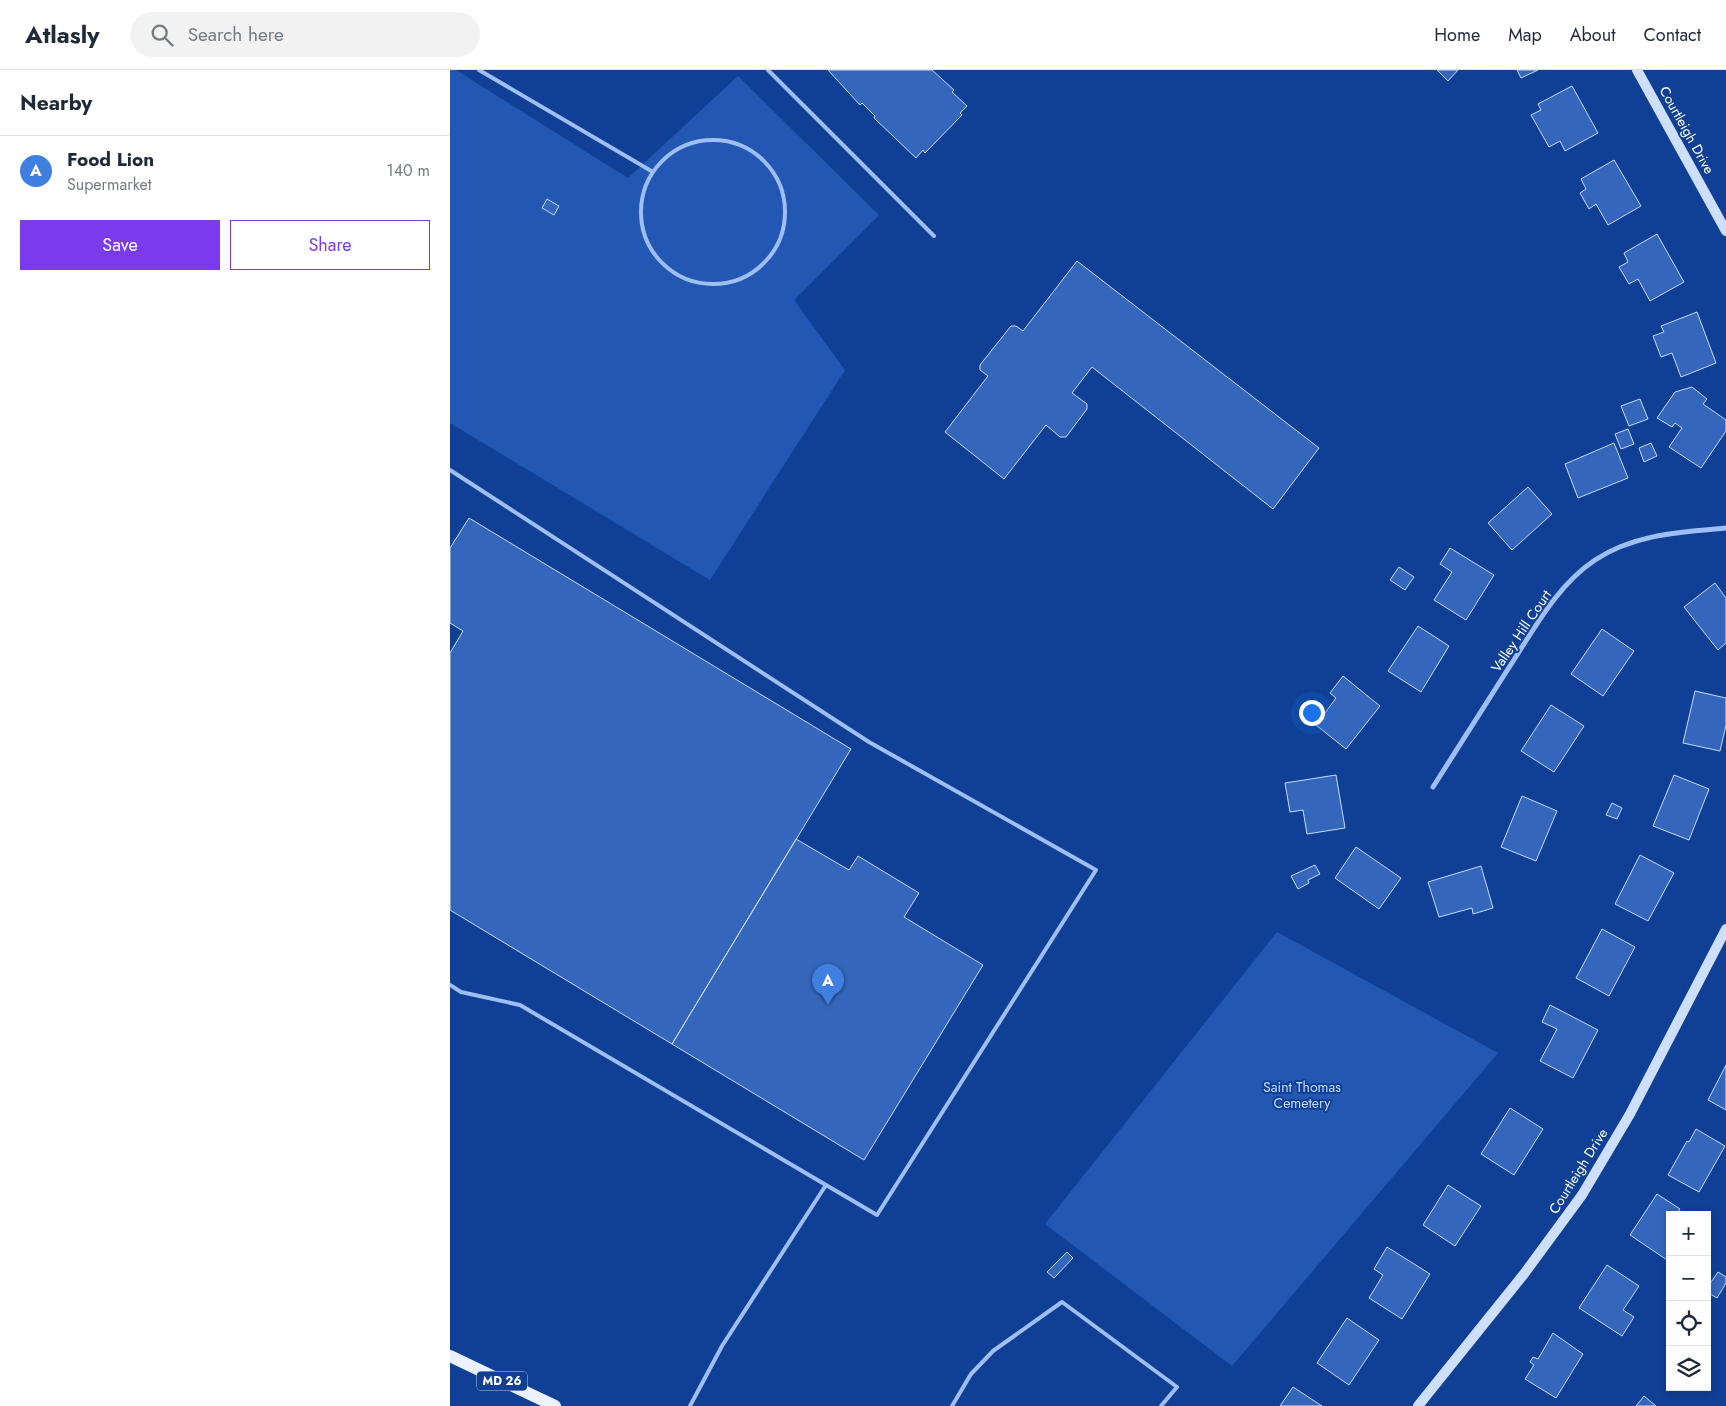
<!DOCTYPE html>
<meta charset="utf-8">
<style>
:root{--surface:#fff;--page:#f2f2f3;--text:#1f2937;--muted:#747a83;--line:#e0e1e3;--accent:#7c3aed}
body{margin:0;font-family:Jost,sans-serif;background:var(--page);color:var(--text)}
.controls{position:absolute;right:15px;bottom:15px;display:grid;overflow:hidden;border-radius:0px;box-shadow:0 2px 8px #0003}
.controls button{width:45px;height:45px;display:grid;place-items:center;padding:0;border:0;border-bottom:1px solid var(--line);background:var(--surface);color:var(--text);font:25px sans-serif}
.you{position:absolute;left:861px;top:642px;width:18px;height:18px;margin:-12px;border:4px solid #fff;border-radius:50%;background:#1a73e8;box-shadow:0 0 0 8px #1a73e833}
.badge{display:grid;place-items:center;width:32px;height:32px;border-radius:50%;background:var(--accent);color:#fff;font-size:16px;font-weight:700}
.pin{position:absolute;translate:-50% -41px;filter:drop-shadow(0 1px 2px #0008)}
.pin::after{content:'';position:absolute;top:26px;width:18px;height:15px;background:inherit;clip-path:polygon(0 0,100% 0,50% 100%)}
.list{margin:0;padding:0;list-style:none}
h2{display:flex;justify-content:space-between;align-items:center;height:65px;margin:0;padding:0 20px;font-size:21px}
h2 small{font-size:16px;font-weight:400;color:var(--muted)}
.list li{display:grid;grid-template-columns:32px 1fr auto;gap:15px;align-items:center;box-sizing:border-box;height:70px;padding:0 20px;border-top:1px solid var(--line)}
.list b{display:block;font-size:19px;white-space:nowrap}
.list p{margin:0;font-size:16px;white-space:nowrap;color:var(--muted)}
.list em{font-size:16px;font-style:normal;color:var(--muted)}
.actions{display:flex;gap:10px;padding:15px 20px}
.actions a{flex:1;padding:11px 0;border:1px solid var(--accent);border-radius:0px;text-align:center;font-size:18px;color:var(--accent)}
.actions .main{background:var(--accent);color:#fff}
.icon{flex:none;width:28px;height:28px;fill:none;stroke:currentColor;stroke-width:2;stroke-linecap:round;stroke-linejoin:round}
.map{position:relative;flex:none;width:1276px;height:1336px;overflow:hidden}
header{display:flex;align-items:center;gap:30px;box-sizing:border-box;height:70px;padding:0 25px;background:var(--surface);border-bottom:1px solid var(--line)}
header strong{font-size:24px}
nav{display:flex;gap:28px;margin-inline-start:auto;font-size:18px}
.search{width:350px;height:45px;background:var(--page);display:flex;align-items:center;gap:12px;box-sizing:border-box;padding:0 18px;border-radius:28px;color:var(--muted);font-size:19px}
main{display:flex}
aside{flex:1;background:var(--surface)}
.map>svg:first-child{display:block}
</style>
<header>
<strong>Atlasly</strong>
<div class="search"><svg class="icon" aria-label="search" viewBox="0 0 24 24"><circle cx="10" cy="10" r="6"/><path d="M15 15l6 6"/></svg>Search here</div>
<nav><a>Home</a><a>Map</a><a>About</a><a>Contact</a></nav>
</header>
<main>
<aside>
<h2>Nearby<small></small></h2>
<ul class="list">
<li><span class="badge" style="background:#3f7fe0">A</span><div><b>Food Lion</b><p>Supermarket</p></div><em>140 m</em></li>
</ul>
<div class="actions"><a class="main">Save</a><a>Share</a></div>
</aside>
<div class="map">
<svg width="1276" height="1336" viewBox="0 0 1276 1336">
<rect width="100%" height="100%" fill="#104095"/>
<path fill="#2258b4" d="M0 0H6L178 108 288 6 429 145 344 230 395 300 260 510 0 353Z
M827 862 1048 983 782 1296 595 1154Z"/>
<path fill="#3466bc" stroke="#c7dbfe" d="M378 0H482L504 20 502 22 517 36 510 43 512 45 475 83 473 80 466 88 424 48 425 46 412 33 410 35Z
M987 0H1008L998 11Z
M1067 0H1088L1071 8Z
M1122 16 1148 63 1115 81 1110 71 1099 77 1081 45 1091 40 1088 34Z
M1164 90 1191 136 1158 155 1146 134 1139 139 1130 123 1136 119 1131 109Z
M97 129 109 136 104 145 92 138Z
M1207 164 1234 212 1200 231 1188 209 1179 214 1169 197 1178 192 1174 183Z
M627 191 869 378 823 439 642 297 622 323 637 334V339L616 367H610L596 355 554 409 495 362 538 306 530 300V295L561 256H566L573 261Z
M1247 242 1266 293 1231 307 1222 283 1211 287 1203 266 1214 262 1211 256Z
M1242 317 1257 329 1253 334 1276 350V361L1251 398 1219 377 1232 358 1225 353 1222 357 1207 348 1225 322Z
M1190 329 1198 349 1179 356 1171 336Z
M1178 359 1184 374 1171 379 1165 364Z
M1164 373 1178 408 1128 428 1115 394Z
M1201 373 1207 386 1194 392 1189 378Z
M1078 417 1102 444 1062 480 1038 453Z
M19 448 401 679 222 974 0 840V583L13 561 0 553V478Z
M1000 478 1044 505 1016 550 984 530 1002 502 990 494Z
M949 497 964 507 955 520 940 510Z
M1265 513 1276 528V573L1268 580 1234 537Z
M968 556 999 576 971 622 938 601Z
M1152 559 1184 581 1153 626 1121 604Z
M893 606 930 636 896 679 866 655 886 628 880 623Z
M1245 621 1276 628V655L1270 681 1233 673Z
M1101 635 1134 656 1104 702 1071 681Z
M886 705 895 758 857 764 853 740 840 742 835 713Z
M1224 705 1259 719 1239 770 1203 756Z
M1072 726 1107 741 1086 791 1051 777Z
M1162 733 1172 738 1167 749 1156 745Z
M346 769 399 800 408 786 469 823 454 847 533 895 414 1090 222 974Z
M906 777 951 808 929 839 885 808Z
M1190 785 1224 803 1198 851 1165 834Z
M865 795 870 804 858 810 859 813 848 819 841 806Z
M1031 796 1043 838 1023 844 1022 838 989 847 978 812Z
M1152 859 1185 877 1159 926 1126 908Z
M1100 935 1148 960 1123 1008 1090 991 1107 959 1092 952Z
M1276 995V1040L1258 1030Z
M1060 1038 1093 1059 1064 1105 1031 1084Z
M1246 1059 1275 1076 1249 1122 1218 1105 1237 1071 1239 1072Z
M998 1115 1031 1136 1005 1176 973 1155Z
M1207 1124 1230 1139 1226 1145H1220V1192L1180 1165Z
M937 1177 980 1204 952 1249 919 1228 933 1205 924 1199Z
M617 1182 623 1188 604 1208 597 1202Z
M1157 1195 1189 1216 1173 1240 1184 1247 1172 1266 1129 1238Z
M1268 1202 1276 1207V1213L1267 1228 1257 1222V1218Z
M897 1248 929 1270 899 1315 867 1293Z
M1103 1263 1133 1284 1106 1328 1075 1309 1084 1295 1080 1292 1083 1287 1088 1289Z
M843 1317 872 1336H830Z
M1194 1326 1206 1336H1186Z"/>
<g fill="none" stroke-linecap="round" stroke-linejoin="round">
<path stroke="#9fbef3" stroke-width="4" d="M29 0 203 102
M318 0 484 166
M191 142a72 72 0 1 1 144 0a72 72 0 1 1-144 0Z
M0 400 419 672 646 800 427 1145 70 935 11 922 0 915
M240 1336 272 1276 376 1115
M502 1336 521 1304 543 1281 612 1232 727 1317 711 1336"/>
<path stroke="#9fbef3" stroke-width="5" d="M983 717C1008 677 1033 638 1058 599 1083 561 1106 516 1145 490 1184 464 1231 462 1276 458"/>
<path stroke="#cedffd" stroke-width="10" d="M1187 0 1276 161
M968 1336 1074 1204 1132 1125 1180 1044 1276 859"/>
<path stroke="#ebf1ff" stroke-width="12" d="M0 1286 105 1336"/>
</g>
<g text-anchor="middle" stroke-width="4" stroke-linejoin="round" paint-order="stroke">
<rect fill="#104095" stroke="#b7c6df" stroke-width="1" x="27" y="1301.5" width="50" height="19" rx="4"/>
<g font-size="12" font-weight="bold" fill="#fff">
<text x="52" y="1315">MD 26</text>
</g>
<g font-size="14" fill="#fff" stroke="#104095">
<text transform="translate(1237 60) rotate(61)" y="5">Courtleigh Drive</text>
<text transform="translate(1071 561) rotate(-56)" y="5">Valley Hill Court</text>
<text transform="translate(1128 1101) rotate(-58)" y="5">Courtleigh Drive</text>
</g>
<g font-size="14" fill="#c7dbfe" stroke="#104095">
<text x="852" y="1022">Saint Thomas<tspan x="852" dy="16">Cemetery</tspan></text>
</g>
</g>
</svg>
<div class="controls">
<button>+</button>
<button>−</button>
<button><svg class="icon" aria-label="locate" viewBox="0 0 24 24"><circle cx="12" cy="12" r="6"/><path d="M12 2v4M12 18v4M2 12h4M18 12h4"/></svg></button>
<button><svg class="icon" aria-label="layers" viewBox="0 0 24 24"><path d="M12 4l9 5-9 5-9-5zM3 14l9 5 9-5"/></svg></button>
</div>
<div class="you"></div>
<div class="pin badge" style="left:378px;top:935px;background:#3f7fe0">A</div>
</div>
</main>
